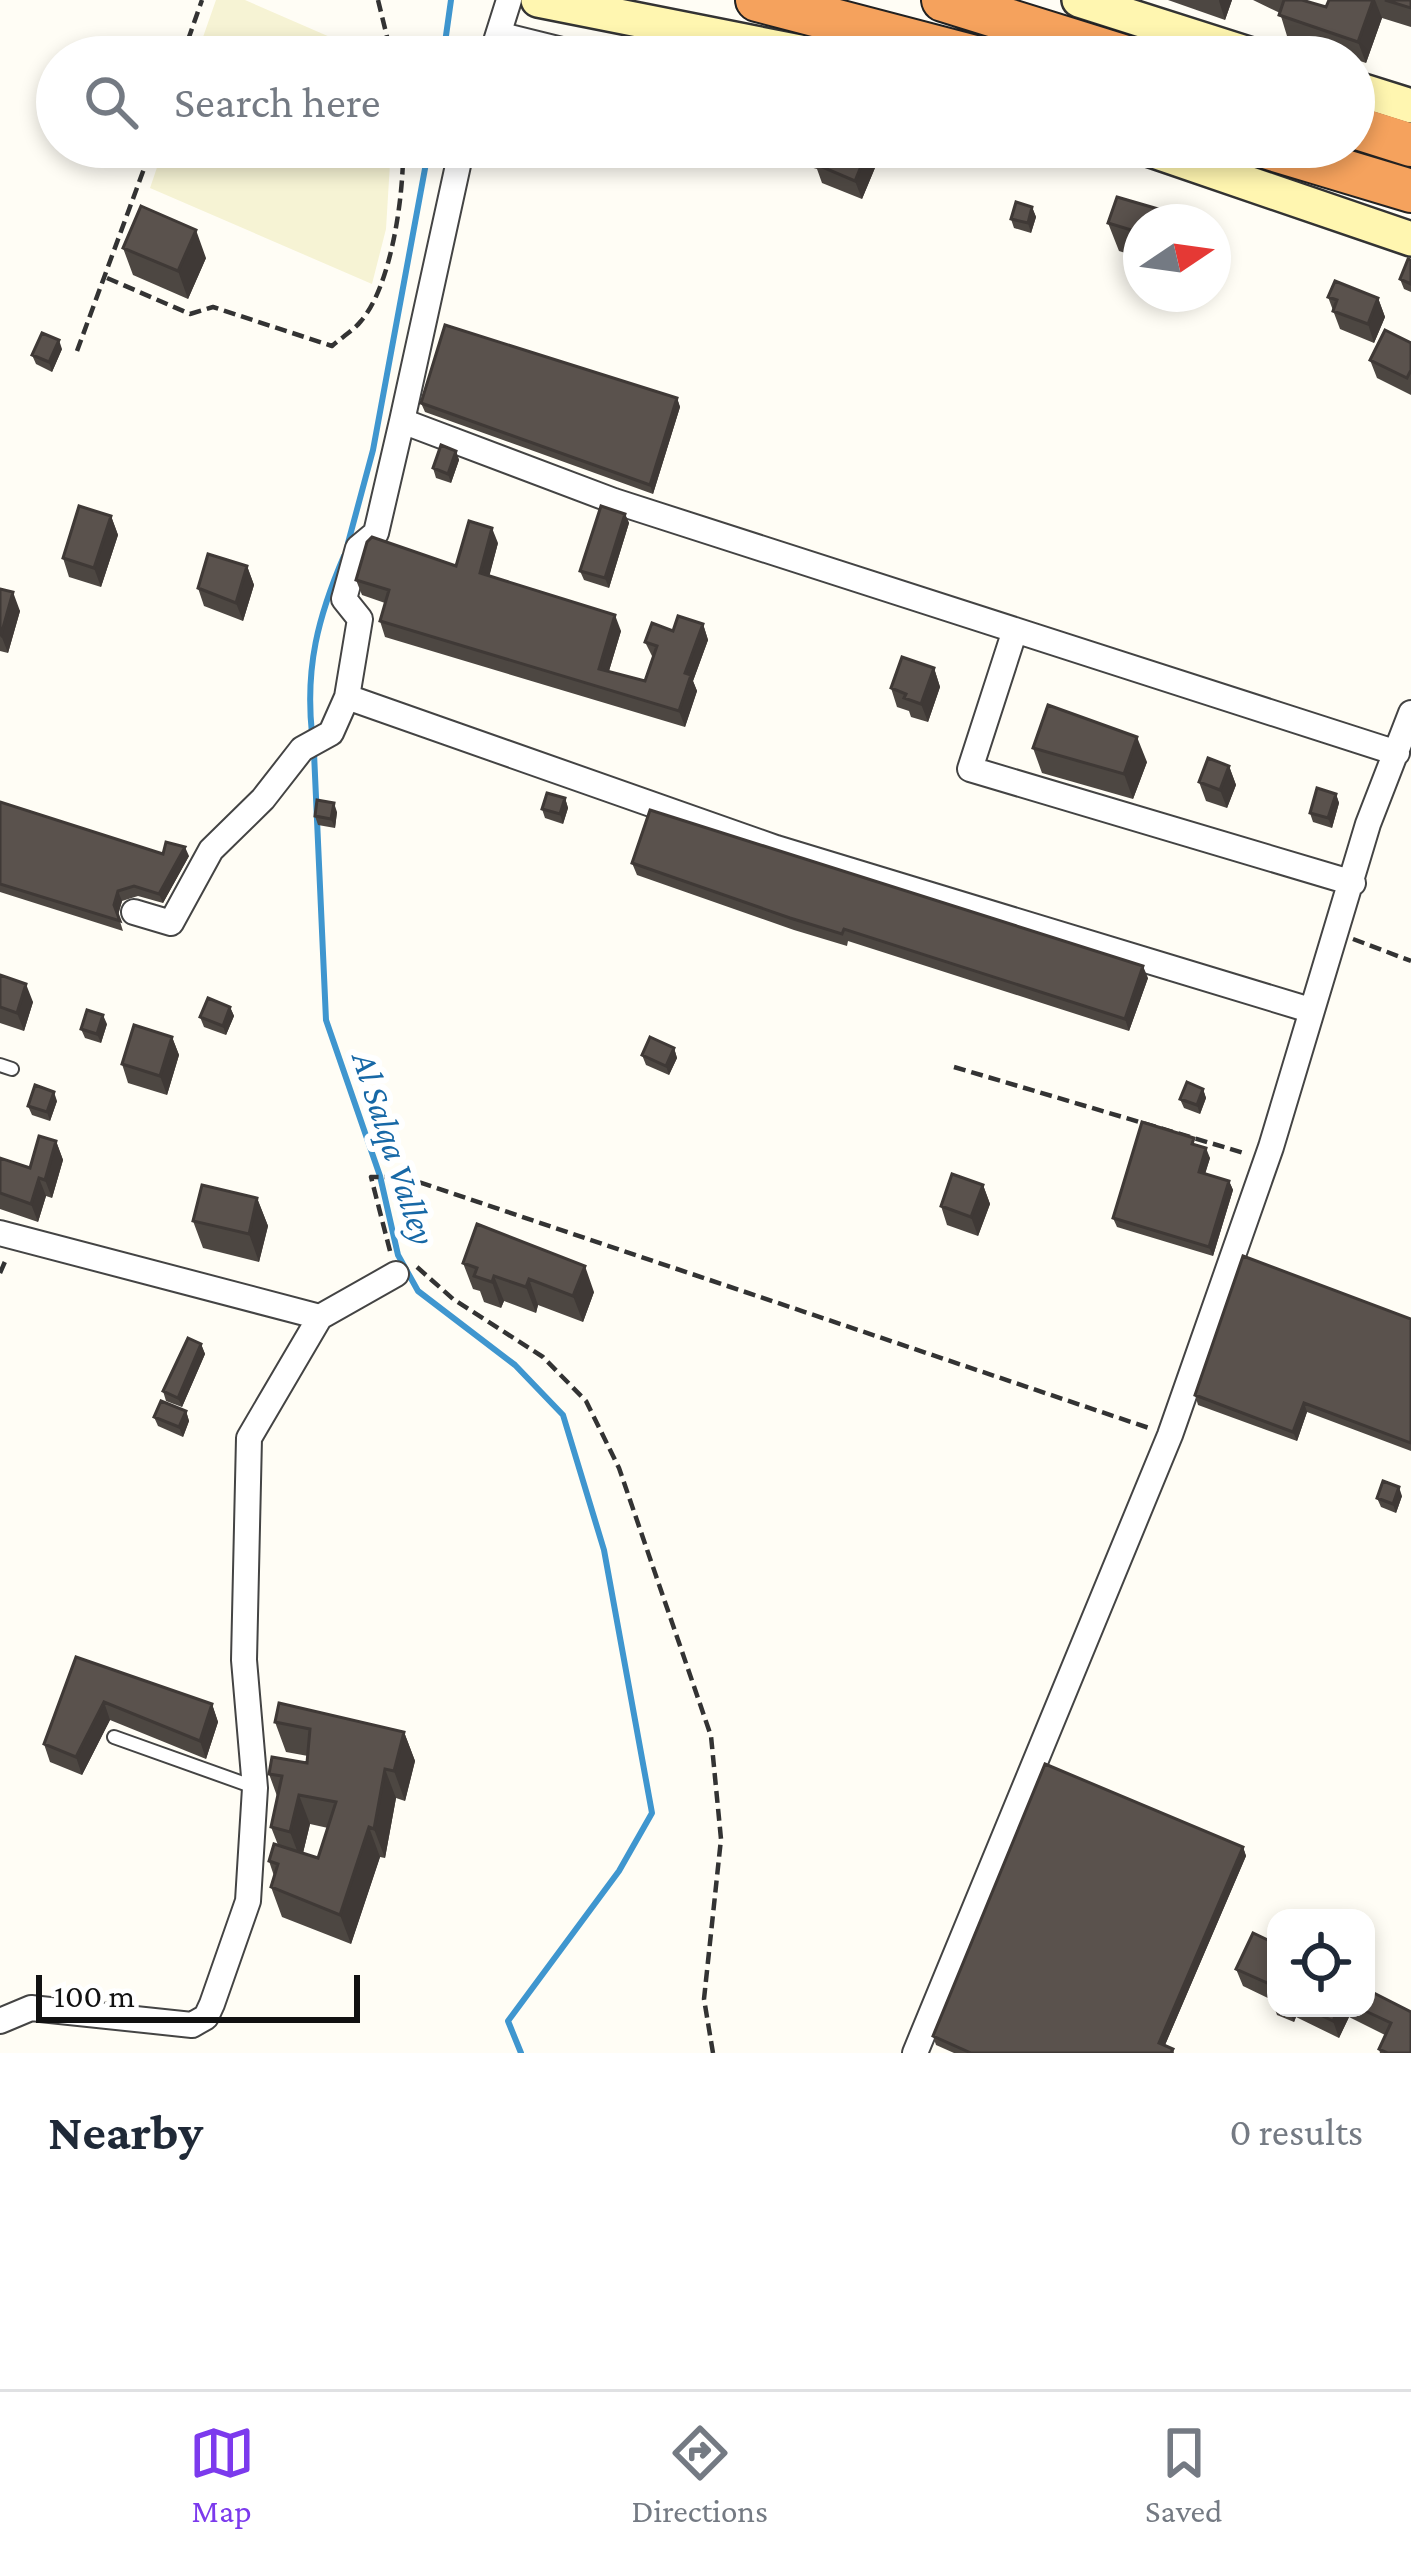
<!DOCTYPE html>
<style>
:root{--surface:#fff;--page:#f2f2f3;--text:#1f2937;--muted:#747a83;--line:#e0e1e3;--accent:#7c3aed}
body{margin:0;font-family:"Crimson Pro",serif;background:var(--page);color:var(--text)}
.controls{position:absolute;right:36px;bottom:36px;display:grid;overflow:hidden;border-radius:24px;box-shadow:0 6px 18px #0003}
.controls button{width:108px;height:108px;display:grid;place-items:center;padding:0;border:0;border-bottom:3px solid var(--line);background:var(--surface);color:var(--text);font:60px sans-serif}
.compass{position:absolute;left:1123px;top:204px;width:108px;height:108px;border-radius:50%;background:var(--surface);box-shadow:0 6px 18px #0003;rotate:77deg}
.scale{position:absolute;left:36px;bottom:30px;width:324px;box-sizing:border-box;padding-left:12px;border:6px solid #111;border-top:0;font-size:33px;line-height:42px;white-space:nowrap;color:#111;-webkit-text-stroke:9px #fff;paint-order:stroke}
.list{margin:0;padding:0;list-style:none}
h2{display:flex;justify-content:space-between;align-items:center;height:156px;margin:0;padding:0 48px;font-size:51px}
h2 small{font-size:39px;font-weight:400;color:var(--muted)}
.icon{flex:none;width:66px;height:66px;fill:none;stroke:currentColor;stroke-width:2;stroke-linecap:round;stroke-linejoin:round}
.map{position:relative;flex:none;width:1411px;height:2053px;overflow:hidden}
.search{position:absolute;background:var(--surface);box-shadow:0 6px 18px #0003;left:36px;right:36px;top:36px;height:132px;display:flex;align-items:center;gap:30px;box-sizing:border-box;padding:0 42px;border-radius:66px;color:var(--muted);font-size:45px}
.sheet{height:336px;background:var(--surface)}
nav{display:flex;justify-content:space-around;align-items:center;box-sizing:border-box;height:168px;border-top:3px solid var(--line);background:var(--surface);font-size:33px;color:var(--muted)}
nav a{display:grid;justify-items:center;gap:6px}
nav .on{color:var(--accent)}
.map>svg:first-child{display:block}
</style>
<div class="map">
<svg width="1411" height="2053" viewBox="0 0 1411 2053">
<rect width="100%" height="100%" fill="#fffdf5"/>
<path fill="#f6f3d4" d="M216 0H245L376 57H196Z
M164 147H391L386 229 372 284 150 188Z"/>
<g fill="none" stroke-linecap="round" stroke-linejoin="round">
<path stroke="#3f96cf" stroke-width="6" d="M443 57 451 0
M348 543 373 450 429 147
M312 734C305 667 318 617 344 556
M314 753 326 1020 380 1176 398 1255 418 1291 515 1365 563 1415 604 1550 652 1813 619 1871 508 2021 521 2053"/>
<g stroke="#444" stroke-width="16">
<path id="lane" d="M502 29 575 47
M0 1065 12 1069
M114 1737 254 1787"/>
</g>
<g stroke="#444" stroke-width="28">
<path id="street" d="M491 57 509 0
M462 147 402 421 614 501 1397 753
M1015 630 970 769 1353 883
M347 697 776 848 1310 1010
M134 912 171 923 211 850 263 799 302 749 331 733 347 697 360 619 344 599 358 548 376 533 402 421
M0 1233 320 1317 396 1274
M0 2021 31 2008 192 2025 206 2017 212 2004 248 1901 255 1788 244 1660 249 1438 320 1317
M915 2053 1170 1435 1271 1147 1368 824 1411 713"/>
</g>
<g stroke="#333" stroke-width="38">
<path id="secondary" d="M538 0 825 57
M1079 0 1258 57
M1354 88 1411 106
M1142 147 1411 239"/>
</g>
<g stroke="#222" stroke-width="46">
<path id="highway" d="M757 0 975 57
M943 0 1126 57
M1354 127 1411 145
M1265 147 1411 191"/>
</g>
<path stroke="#333" stroke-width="4.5" stroke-dasharray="12 6" stroke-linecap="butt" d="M378 0 392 57
M182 57 202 0
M107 278 190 314 213 307 332 346C341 338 354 330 361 321 392 285 404 193 403 147
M77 351 152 147
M1353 939 1411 961
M954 1067 1244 1153
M390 1251 371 1177H404L1149 1428
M417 1267 453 1299 543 1357 586 1401 619 1468 711 1736 721 1839 704 1999 713 2053
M0 1273 7 1257"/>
<use href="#lane" stroke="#fff" stroke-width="12"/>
<use href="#street" stroke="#fff" stroke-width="24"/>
<use href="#secondary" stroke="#fff6b0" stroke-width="33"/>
<use href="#highway" stroke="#f5a25d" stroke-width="42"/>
</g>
<path fill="#4d4742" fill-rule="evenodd" d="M1168 0H1232L1225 20Z
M1253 0H1302L1326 7 1329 0H1411V27L1382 18 1366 63 1354 59V57H1348L1287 36 1280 13Z
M768 147H871L877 163 862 199 822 183 817 169 772 156Z
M1032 207 1036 217 1031 233 1014 228 1011 219Z
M1141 222V258L1119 251 1108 223Z
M123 248 206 258 188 299 133 275Z
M1411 260V292L1404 289 1400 279Z
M1328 297 1378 298 1385 317 1374 343 1340 329Z
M1411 343V395L1377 378 1370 360Z
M62 349 52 372 36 364 32 355Z
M677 398 680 407 653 494 425 412 421 403Z
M456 451 459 460 451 483 436 478 433 468Z
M625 514 629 523 609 588 584 580 580 571Z
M111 516 118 535 101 587 69 577 63 558Z
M498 543 489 576 621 631 609 671 645 681 653 658 645 642 673 631 703 624 708 640 693 681 697 691 685 727 385 637 380 621 385 603 362 595 356 580 456 566Z
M247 566 254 585 243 621 204 606 198 588Z
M0 589 20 611 8 653 0 651Z
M934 668 940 687 928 722 911 717 909 711 897 707 891 688Z
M1033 748 1147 762 1133 799 1042 773Z
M1229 766 1236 785 1227 808 1206 801 1199 782Z
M1336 794 1339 803 1332 828 1313 822 1310 813Z
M565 798 568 808 563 824 545 818 542 809Z
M0 802 163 854 189 856 163 903 138 896 122 901 118 915 123 931 0 892Z
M337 812 335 828 318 825 315 816Z
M632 863 1148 978 1129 1031 848 941 847 946 794 930 637 875Z
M0 975 33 1002 24 1031 0 1023Z
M230 1007 234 1016 226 1035 204 1027 200 1017Z
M107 1024 101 1043 85 1038 81 1029Z
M172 1037 179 1055 167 1095 128 1083 122 1064Z
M674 1048 677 1058 669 1075 646 1065 642 1055Z
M1203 1089 1206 1098 1200 1114 1184 1108 1180 1099Z
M57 1101 50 1121 32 1115 28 1106Z
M56 1141 63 1160 52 1198 46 1196 38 1222 0 1209V1158L30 1168Z
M1196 1145 1210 1158 1205 1173 1229 1181 1233 1190 1213 1256 1117 1227 1113 1218Z
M983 1185 990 1204 978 1236 947 1225 941 1206Z
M257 1198 268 1226 259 1262 203 1248 193 1221Z
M463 1263 594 1292 583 1322 538 1305 536 1313 504 1301 501 1308 484 1302 480 1291 473 1289Z
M1411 1319V1451L1307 1412 1297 1441 1198 1405 1195 1395Z
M201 1344 205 1354 182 1407 166 1401 163 1391Z
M186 1411 189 1421 183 1437 158 1426 154 1417Z
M1402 1496 1396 1513 1381 1507 1377 1498Z
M76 1657 212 1704 218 1722 206 1759 110 1720 82 1775 50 1762 44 1744Z
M275 1722 404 1732 415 1761 405 1801 396 1798 385 1858 380 1857 351 1944 282 1917 271 1887 274 1876 269 1861 278 1845 271 1827 277 1796 269 1774 307 1763 308 1756 286 1752ZM310 1824 328 1828 318 1858 303 1853Z
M1243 1847 1246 1856 1165 2045 1173 2049 1174 2053H954L936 2045 933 2036Z
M1276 1928V2008H1366V1989L1411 2053H1380L1379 2049 1385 2035 1349 2017 1339 2038 1296 2017 1294 2022 1277 2015 1272 2000 1243 1986 1236 1969 1270 1941Z"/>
<path fill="#3f3936" d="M1219 0H1232L1225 20 1219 1Z
M1373 0H1375L1382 18 1366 63 1358 42Z
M869 147H871L877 163 862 199 855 181Z
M1032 207 1036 217 1031 233 1028 223Z
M196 230 206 258 188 299 178 271Z
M1378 298 1385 317 1374 343 1368 324Z
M59 340 62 349 52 372 49 362Z
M677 398 680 407 653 494 650 485Z
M456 451 459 460 451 483 448 474Z
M625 514 629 523 609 588 605 578Z
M111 516 118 535 101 587 94 568Z
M492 528 498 543 486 589 480 573Z
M247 566 254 585 243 621 236 603Z
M13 592 20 611 8 653 1 635Z
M615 615 621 631 605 684 599 669Z
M703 624 708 640 693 681 697 691 685 727 679 711 685 673Z
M934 668 940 687 928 722 921 704Z
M1137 737 1147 762 1133 799 1124 774Z
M1229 766 1236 785 1227 808 1220 790Z
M1336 794 1339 803 1332 828 1328 818Z
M565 798 568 808 563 824 560 814Z
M334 803 337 812 335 828 331 819Z
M185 847 189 856 163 903 159 894Z
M118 891 122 901 118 915 114 905Z
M1143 966 1148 978 1129 1031 1125 1019Z
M26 984 33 1002 24 1031 17 1013Z
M230 1007 234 1016 226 1035 223 1026Z
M103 1015 107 1024 101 1043 97 1034Z
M172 1037 179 1055 167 1095 160 1076Z
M674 1048 677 1058 669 1075 666 1066Z
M1203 1089 1206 1098 1200 1114 1197 1105Z
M54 1092 57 1101 50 1121 47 1112Z
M56 1141 63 1160 52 1198 45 1180Z
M1206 1148 1210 1158 1203 1181 1199 1172Z
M39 1178 46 1196 38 1222 31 1204Z
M1229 1181 1233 1190 1213 1256 1209 1247Z
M983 1185 990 1204 978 1236 971 1217Z
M257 1198 268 1226 259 1262 249 1234Z
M585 1266 594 1292 583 1322 573 1296Z
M494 1276 504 1301 501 1308 492 1282Z
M529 1279 538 1305 536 1313 526 1287Z
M201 1344 205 1354 182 1407 178 1398Z
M1304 1403 1307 1412 1297 1441 1293 1432Z
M186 1411 189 1421 183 1437 179 1427Z
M1399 1487 1402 1496 1396 1513 1393 1504Z
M104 1702 110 1720 82 1775 76 1757Z
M212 1704 218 1722 206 1759 200 1741Z
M404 1732 415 1761 405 1801 394 1771Z
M385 1769 396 1798 385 1858 374 1829Z
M299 1795 310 1824 301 1861 290 1832Z
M369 1827 380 1857 351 1944 340 1915Z
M1243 1847 1246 1856 1162 2052 1159 2043Z
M1288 2008H1293L1296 2017 1294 2022Z
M1339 2008H1345L1349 2017 1339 2038 1333 2021Z"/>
<path fill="#5a524d" stroke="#3f3936" stroke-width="3" d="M1284 0H1302L1326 7 1329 0H1373L1358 42 1279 15Z
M1385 0H1411V8Z
M575 39 634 57H570Z
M798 147H869L855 181 815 164 819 153Z
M1117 197 1196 220 1195 222H1141V233L1108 223Z
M1016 202 1032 207 1028 223 1011 219Z
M141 206 196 230 178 271 123 248Z
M1408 259 1411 260V284L1400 279Z
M1335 281 1378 298 1368 324 1333 311 1337 300 1328 297Z
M445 325 677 398 650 485 421 403Z
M1385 330 1411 343V370L1407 378 1370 360Z
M42 333 59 340 49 362 32 355Z
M441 445 456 451 448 474 433 468Z
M79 506 111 516 94 568 63 558Z
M601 506 625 514 605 578 580 571Z
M469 521 492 528 480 573 615 615 599 669 645 681 657 646 645 642 652 623 673 631 678 616 703 624 685 673 691 675 679 711 380 621 389 590 356 580 367 542 372 537 456 566Z
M208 554 247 566 236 603 198 588Z
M0 589 13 592 1 635 0 634Z
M902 657 934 668 921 704 904 698 906 694 891 688Z
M1048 705 1137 737 1124 774 1033 748Z
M1208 758 1229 766 1220 790 1199 782Z
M1317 788 1336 794 1328 818 1310 813Z
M547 793 565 798 560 814 542 809Z
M317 800 334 803 331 819 315 816Z
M0 802 163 854 166 842 185 847 159 894 134 886 118 891 114 905 120 921 0 884Z
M650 810 1143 966 1125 1019 844 929 842 934 790 918 632 863Z
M0 975 26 984 17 1013 0 1007Z
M208 998 230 1007 223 1026 200 1017Z
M87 1010 103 1015 97 1034 81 1029Z
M134 1025 172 1037 160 1076 122 1064Z
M650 1037 674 1048 666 1066 642 1055Z
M1187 1082 1203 1089 1197 1105 1180 1099Z
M35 1085 54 1092 47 1112 28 1106Z
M1142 1122 1194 1138 1192 1144 1206 1148 1199 1172 1229 1181 1209 1247 1113 1218Z
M39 1136 56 1141 45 1180 39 1178 31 1204 0 1193V1158L30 1168Z
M952 1174 983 1185 971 1217 941 1206Z
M202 1185 257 1198 249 1234 193 1221Z
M477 1224 585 1266 573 1296 529 1279 526 1287 494 1276 492 1282 474 1276 477 1268 463 1263Z
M1243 1256 1411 1319V1443L1304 1403 1293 1432 1195 1395Z
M188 1338 201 1344 178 1398 163 1391Z
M161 1401 186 1411 179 1427 154 1417Z
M1383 1481 1399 1487 1393 1504 1377 1498Z
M76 1657 212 1704 200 1741 104 1702 76 1757 44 1744Z
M279 1703 404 1732 394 1771 385 1769 374 1829 369 1827 340 1915 271 1887 278 1864 269 1861 274 1844 318 1858 336 1802 299 1795 290 1832 271 1827 282 1776 269 1774 272 1757 307 1763 310 1729 275 1722Z
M1045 1764 1243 1847 1159 2043 1173 2049 1171 2053H971L933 2036Z
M1276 1928V2000L1271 1997 1276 1987 1236 1969 1253 1933 1270 1941Z
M1366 1989 1411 2012V2053H1388L1379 2049 1391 2023 1359 2008H1366Z
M1306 2008H1339L1333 2021Z"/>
<g text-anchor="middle" stroke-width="12" stroke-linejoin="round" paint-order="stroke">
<g font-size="36" font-style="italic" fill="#1768a6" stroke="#fff">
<text transform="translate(395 1148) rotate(72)" y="13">Al Salqa Valley</text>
</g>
</g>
</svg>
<div class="controls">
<button><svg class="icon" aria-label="locate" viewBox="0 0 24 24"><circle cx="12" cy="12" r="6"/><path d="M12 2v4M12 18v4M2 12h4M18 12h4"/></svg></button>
</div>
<svg class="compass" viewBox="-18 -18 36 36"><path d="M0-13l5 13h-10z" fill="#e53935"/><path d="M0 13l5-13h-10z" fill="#747a83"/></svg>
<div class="scale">100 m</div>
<div class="search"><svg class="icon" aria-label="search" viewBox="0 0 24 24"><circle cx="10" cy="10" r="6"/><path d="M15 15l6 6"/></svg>Search here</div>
</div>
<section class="sheet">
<h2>Nearby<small>0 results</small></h2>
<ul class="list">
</ul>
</section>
<nav>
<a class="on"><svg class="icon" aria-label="map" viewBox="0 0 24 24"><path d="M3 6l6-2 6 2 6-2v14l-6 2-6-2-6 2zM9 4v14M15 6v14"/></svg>Map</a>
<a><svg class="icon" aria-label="directions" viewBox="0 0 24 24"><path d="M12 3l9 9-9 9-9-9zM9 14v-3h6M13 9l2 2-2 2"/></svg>Directions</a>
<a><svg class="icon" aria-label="saved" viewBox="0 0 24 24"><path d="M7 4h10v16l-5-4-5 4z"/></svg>Saved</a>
</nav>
